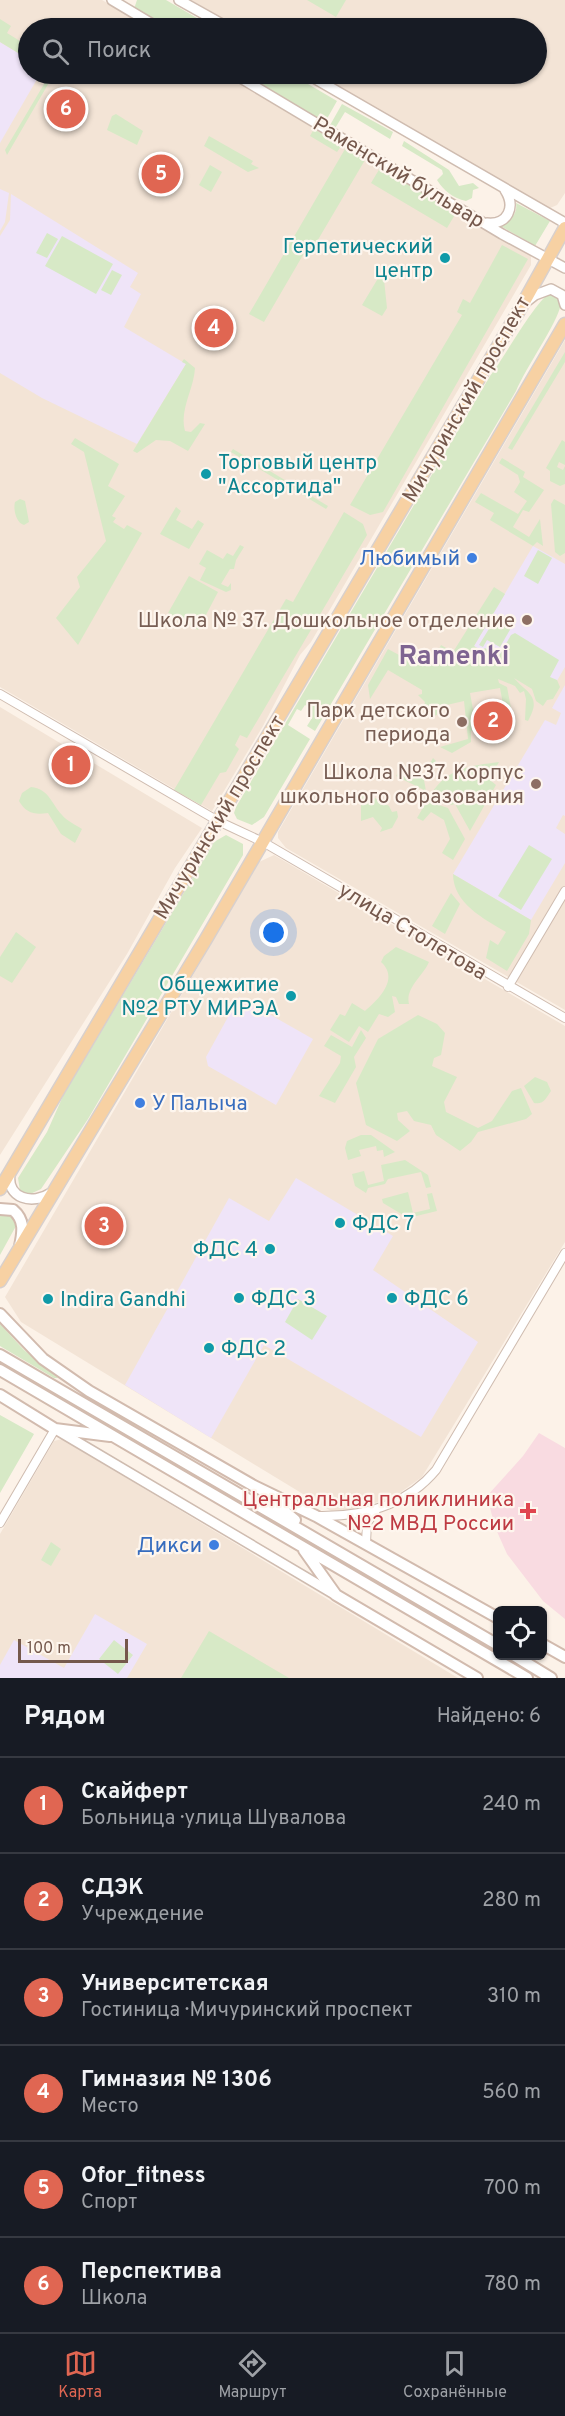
<!DOCTYPE html>
<html lang="ru">
<meta charset="utf-8">
<style>
:root{--surface:#171b24;--page:#20242c;--text:#f1f3f6;--muted:#9ea1a6;--line:#363941;--accent:#e06652}
body{margin:0;font-family:Overpass,sans-serif;background:var(--page);color:var(--text)}
.controls{position:absolute;right:18px;bottom:18px;display:grid;overflow:hidden;border-radius:9px;box-shadow:0 2px 4px #0004}
.controls button{width:54px;height:54px;display:grid;place-items:center;padding:0;border:0;border-bottom:2px solid var(--line);background:var(--surface);color:var(--text);font:30px sans-serif}
.scale{position:absolute;left:18px;bottom:15px;width:110px;box-sizing:border-box;padding-left:6px;border:3px solid #75584c;border-top:0;font-size:16px;line-height:21px;white-space:nowrap;color:#75584c;-webkit-text-stroke:4px #fef6ee;paint-order:stroke}
.you{position:absolute;left:274px;top:933px;width:21px;height:21px;margin:-15px;border:4px solid #fff;border-radius:50%;background:#1a73e8;box-shadow:0 0 0 9px #1a73e833}
.badge{display:grid;place-items:center;width:39px;height:39px;border-radius:50%;background:var(--accent);color:#fff;font-size:20px;font-weight:700}
.pin{position:absolute;translate:-50% -50%;border:3px solid #fff;box-shadow:0 2px 6px #0006}
.list{margin:0;padding:0;list-style:none}
h2{display:flex;justify-content:space-between;align-items:center;height:78px;margin:0;padding:0 24px;font-size:26px}
h2 small{font-size:20px;font-weight:400;color:var(--muted)}
.list li{display:grid;grid-template-columns:39px 1fr auto;gap:18px;align-items:center;box-sizing:border-box;height:96px;padding:0 24px;border-top:2px solid var(--line)}
.list b{display:block;font-size:22px;white-space:nowrap}
.list p{margin:0;font-size:20px;white-space:nowrap;color:var(--muted)}
.list em{font-size:20px;font-style:normal;color:var(--muted)}
.icon{flex:none;width:33px;height:33px;fill:none;stroke:currentColor;stroke-width:2;stroke-linecap:round;stroke-linejoin:round}
.map{position:relative;flex:none;width:565px;height:1678px;overflow:hidden}
.search{position:absolute;background:var(--surface);box-shadow:0 2px 4px #0004;left:18px;right:18px;top:18px;height:66px;display:flex;align-items:center;gap:15px;box-sizing:border-box;padding:0 21px;border-radius:33px;color:var(--muted);font-size:22px}
.sheet{height:654px;background:var(--surface)}
nav{display:flex;justify-content:space-around;align-items:center;box-sizing:border-box;height:84px;border-top:2px solid var(--line);background:var(--surface);font-size:16px;color:var(--muted)}
nav a{display:grid;justify-items:center;gap:3px}
nav .on{color:var(--accent)}
.map>svg:first-child{display:block}
</style>
<div class="map">
<svg width="565" height="1678" viewBox="0 0 565 1678">
<rect width="100%" height="100%" fill="#fcf2e8"/>
<path fill="#f3e4d6" d="M0 0H102L150 28H28V74H227L531 256V265L311 642 300 655 263 726 212 811 0 687Z
M191 0H565V193L557 205 548 209 317 74H536V28H240Z
M565 340V1010L286 848 278 838V832Z
M0 707 202 828 175 868 127 954 0 1155Z
M274 855 565 1026V1242L422 1477 394 1497 352 1510 331 1511 211 1438 21 1322 5 1297 259 862Z
M62 1439 458 1678H0V1534L54 1441Z"/>
<path fill="#efe4f8" d="M0 42 28 59V74H40L0 143Z
M0 189 9 193 5 222 0 231Z
M11 194 138 273 130 287 141 294 124 327 186 364 137 444 42 398 0 373V236L10 220Z
M533 546 565 564V667L551 691 474 646Z
M565 685V816L563 815 556 828 565 834V863L531 920 453 874 545 720 556 725 561 713 552 708Z
M239 997 313 1039 276 1105 208 1066 206 1057Z
M296 1178 393 1236 373 1270 478 1342 421 1437 264 1345 211 1438 125 1385 229 1198 269 1221Z
M95 1614 147 1644 127 1678H0V1665L14 1640 64 1668Z"/>
<path fill="#f9dbe1" d="M539 1433 565 1448V1619L543 1601 507 1554 495 1527 487 1496 523 1456Z"/>
<path fill="#d7e9c6" fill-rule="evenodd" d="M137 0H166L214 28H166L134 9Z
M307 0H346L336 17Z
M0 19 11 26 7 33 28 46V59L0 42Z
M50 74H54L7 155 5 150Z
M240 74H291L337 101 324 124Z
M342 104 393 132 390 139 345 112 334 130 329 127Z
M116 114 143 131 137 145 107 130 112 116Z
M314 129 342 145 337 152 310 136Z
M209 136 253 161 251 164 259 168 248 172 204 146Z
M404 141 449 170 459 186 473 183 479 188 473 190 472 198 466 201C453 198 444 191 437 180L443 174 442 170 402 146Z
M345 149 365 160 309 255H303L264 322 249 314Z
M210 165 222 172 211 192 199 185Z
M380 168 456 213 447 228 371 183Z
M516 203 550 221 535 246 499 225C510 223 518 214 516 203Z
M47 233 58 239 47 258 36 253Z
M62 236 113 264 96 294 45 266Z
M502 245 528 259 383 512 370 515 350 505 462 315 457 312 463 299 470 303Z
M112 270 122 275 111 295 101 290Z
M383 270 387 308 382 316 362 305Z
M551 293 556 295 561 304C557 324 526 367 516 391L315 731 307 726 312 718 308 715 311 709 305 705 301 711 297 709 288 725 310 739 264 817 252 825 237 819 234 813 236 807 490 376C502 361 539 295 551 293Z
M565 352V362L512 450 508 448Z
M184 359 195 368C194 389 179 410 185 431L191 432 200 423 205 424 188 451 170 441 156 440 137 453 133 451 186 364 182 362Z
M75 438 119 464 108 486 125 496 112 516 116 518 113 522 124 529 127 525 142 533 78 645 56 618 80 587 77 577 106 541 84 452 71 444Z
M562 440 565 442V465L559 462 557 467 563 470 565 466V484L560 486 550 481V471L546 468Z
M233 449 328 506 326 509 231 452Z
M502 458 525 472 523 477 544 490 529 512 523 510 513 527 529 537 540 519 543 546 537 542 533 546 490 520 494 513 475 502 481 493 518 514 527 501 514 492 520 482 518 475 499 463Z
M20 499 25 501 29 522 24 525C16 523 13 509 15 502Z
M554 499 565 505V553L560 556 555 552 551 504Z
M176 507 181 511 176 520 192 529 198 520 204 524 189 549 160 534Z
M344 512 363 524 367 535 247 738 240 735 235 745 239 749 226 772 220 773 201 805 174 790 286 599 293 602Z
M240 545 244 547 236 560 234 569H230L221 584 228 587 231 583V590L226 592 200 580 206 568 199 564 207 550 223 559 227 553 233 556Z
M538 550 552 558 538 584 524 576Z
M189 576 218 592 198 630 168 613Z
M494 587 505 594 474 646 482 651 485 648 499 656 511 635 515 633 559 660 550 677 557 680 560 687 553 699 547 700 543 706 536 701 532 689 514 678C528 694 542 696 528 721L525 720 526 699 524 691 520 693 515 686 498 679 499 683 507 687 513 719 508 725 471 731V742L452 753 440 747 468 739 464 701 438 707 437 715 434 716 424 705 425 702 418 695 422 694V690L388 670 370 699 368 685 388 649 412 662 418 653 433 661 441 645 453 652ZM500 688 506 721 476 726 470 693Z
M495 619 511 628 500 647 487 640 483 647 479 645Z
M433 758 436 761 424 780 426 791 396 776 403 765 423 776Z
M499 762 489 779 496 785 470 831 455 804 451 805 431 794C449 767 470 766 499 762Z
M31 787C49 789 51 803 62 815 67 821 76 825 82 829L75 843 61 834 48 813C34 815 26 813 19 801L22 793Z
M361 790 389 806 392 812 397 811 398 817 392 828 380 832 382 828 373 817 361 821Z
M427 801 448 808 465 839 453 860 442 853 450 839 444 820 431 812 423 821 417 818Z
M226 835 243 844V855L88 1119 41 1189 28 1195 20 1191 18 1178 47 1132 63 1096 214 842Z
M529 845 552 859 521 910 498 896Z
M453 874 531 920 529 934 507 971 486 958 490 940 498 945 506 932C484 919 453 903 453 874Z
M451 893 460 904 445 934 432 926Z
M16 932 36 947 12 983 0 976V957Z
M396 947 429 962C423 976 405 988 409 1004H399L396 997 392 996 395 1012 388 1017 379 1014 368 1032 359 1026 349 1042 330 1030 340 1014 345 1016 352 1003 365 1011C378 1000 400 979 381 962L384 956Z
M418 1015 437 1024 445 1033 441 1055 434 1058 432 1066 457 1077 444 1102 446 1112 478 1128 492 1121 512 1091 521 1088 532 1114 526 1119 478 1132 471 1142 460 1151 436 1135 431 1125 414 1121 407 1111 397 1113 398 1120 410 1131 397 1141 366 1125 356 1083 378 1039Z
M361 1030 366 1038 354 1057 356 1067 335 1103 319 1096 340 1063 341 1056 324 1046 331 1035 352 1047Z
M535 1077 547 1082 551 1091C546 1098 544 1105 534 1103L524 1086Z
M361 1135H371L395 1152 384 1157 383 1150 377 1151 376 1146 359 1150 361 1156 348 1160 345 1148 347 1141Z
M405 1160 428 1175 431 1187 426 1188 421 1172 388 1179 385 1184 368 1188 366 1193 355 1186 352 1174 364 1171 368 1185 384 1181 381 1165Z
M408 1192 413 1213 430 1209 427 1194 432 1193 437 1211 408 1218 383 1203 382 1199Z
M4 1213 11 1215 16 1226 0 1255V1214Z
M298 1299 327 1316 312 1340 285 1322Z
M0 1324 24 1350 58 1378H54L0 1346Z
M0 1415 34 1434 0 1493Z
M51 1542 61 1549 51 1566 41 1560Z
M209 1631 289 1678H181Z
M114 1640 133 1655 118 1674 99 1659Z"/>
<g fill="none" stroke-linecap="round" stroke-linejoin="round">
<g stroke="#cfbcb0" stroke-width="10">
<path id="minor" d="M0 694 218 821 263 842 565 1018
M508 987 565 891
M317 1516C362 1517 406 1506 436 1470L565 1253
M0 1523 55 1429
M366 1543 367 1523 376 1510"/>
</g>
<g stroke="#cfbcb0" stroke-width="12">
<path id="tertiary" d="M112 0 159 28
M179 0 229 28
M234 74 502 234 565 268
M307 74 565 223
M487 223C508 225 516 207 505 190
M526 302 535 295 551 289 562 295 565 305
M10 1173C6 1199 33 1205 51 1193
M57 1430 334 1594"/>
</g>
<g stroke="#d2bbae" stroke-width="14">
<path id="secondary" d="M0 1209 13 1210C25 1220 23 1232 20 1246
M0 1314 43 1359 89 1391 254 1486 316 1516 498 1618
M0 1355 498 1645
M0 1370 527 1678
M0 1395 55 1429 110 1436
M266 1496 295 1520
M304 1550 336 1595 477 1678
M542 1644 565 1657
M515 1656 551 1678"/>
</g>
<g stroke="#d8d0cd" stroke-width="15">
<path id="primary" d="M0 1189 520 309 565 228
M0 1281 206 939 565 324"/>
</g>
<use href="#minor" stroke="#fff" stroke-width="8"/>
<use href="#tertiary" stroke="#fff" stroke-width="9"/>
<use href="#secondary" stroke="#fff" stroke-width="10"/>
<use href="#primary" stroke="#f7d1a3" stroke-width="12"/>
</g>
<g fill="#0f9aa8" stroke="#fef6ee" stroke-width="2">
<circle cx="445" cy="258" r="6"/>
<circle cx="206" cy="474" r="6"/>
<circle cx="291" cy="996" r="6"/>
<circle cx="340" cy="1223" r="6"/>
<circle cx="270" cy="1249" r="6"/>
<circle cx="239" cy="1298" r="6"/>
<circle cx="392" cy="1298" r="6"/>
<circle cx="48" cy="1299" r="6"/>
<circle cx="209" cy="1348" r="6"/>
</g>
<g fill="#3f7fe0" stroke="#fef6ee" stroke-width="2">
<circle cx="472" cy="558" r="6"/>
<circle cx="140" cy="1103" r="6"/>
<circle cx="214" cy="1545" r="6"/>
</g>
<g fill="#8d6e63" stroke="#fef6ee" stroke-width="2">
<circle cx="527" cy="620" r="6"/>
<circle cx="462" cy="722" r="6"/>
<circle cx="536" cy="784" r="6"/>
</g>
<path fill="#e0444e" stroke="#fef6ee" stroke-width="2" d="M525 1502h6v6h6v6h-6v6h-6v-6h-6v-6h6z"/>
<g text-anchor="middle" stroke-width="4.5" stroke-linejoin="round" paint-order="stroke">
<g font-size="21" fill="#75584c" stroke="#fef6ee">
<text transform="translate(399 172) rotate(31)" y="7">Раменский бульвар</text>
<text transform="translate(466 399) rotate(-60)" y="7">Мичуринский проспект</text>
<text transform="translate(219 817) rotate(-59)" y="7">Мичуринский проспект</text>
<text transform="translate(413 931) rotate(31)" y="7">улица Столетова</text>
</g>
<g font-size="21" fill="#0d838f" stroke="#fef6ee" text-anchor="start">
<text x="433" y="253" text-anchor="end">Герпетический<tspan x="433" dy="24">центр</tspan></text>
<text x="218" y="469">Торговый центр<tspan x="218" dy="24">"Ассортида"</tspan></text>
<text x="279" y="991" text-anchor="end">Общежитие<tspan x="279" dy="24">№2 РТУ МИРЭА</tspan></text>
<text x="352" y="1230">ФДС 7</text>
<text x="258" y="1256" text-anchor="end">ФДС 4</text>
<text x="251" y="1305">ФДС 3</text>
<text x="404" y="1305">ФДС 6</text>
<text x="60" y="1306">Indira Gandhi</text>
<text x="221" y="1355">ФДС 2</text>
</g>
<g font-size="21" fill="#366cbe" stroke="#fef6ee" text-anchor="end">
<text x="460" y="565">Любимый</text>
<text x="152" y="1110" text-anchor="start">У Палыча</text>
<text x="202" y="1552">Дикси</text>
</g>
<g font-size="21" fill="#785e54" stroke="#fef6ee" text-anchor="end">
<text x="515" y="627">Школа № 37. Дошкольное отделение</text>
<text x="450" y="717">Парк детского<tspan x="450" dy="24">периода</tspan></text>
<text x="524" y="779">Школа №37. Корпус<tspan x="524" dy="24">школьного образования</tspan></text>
</g>
<g font-size="21" fill="#be3a42" stroke="#fef6ee" text-anchor="end">
<text x="514" y="1506">Центральная поликлиника<tspan x="514" dy="24">№2 МВД России</tspan></text>
</g>
<g font-size="27" font-weight="bold" fill="#7e6491" stroke="#fef6ee">
<text x="454" y="664">Ramenki</text>
</g>
</g>
</svg>
<div class="controls">
<button><svg class="icon" aria-label="locate" viewBox="0 0 24 24"><circle cx="12" cy="12" r="6"/><path d="M12 2v4M12 18v4M2 12h4M18 12h4"/></svg></button>
</div>
<div class="scale">100 m</div>
<div class="you"></div>
<div class="pin badge" style="left:71px;top:765px">1</div>
<div class="pin badge" style="left:493px;top:721px">2</div>
<div class="pin badge" style="left:104px;top:1226px">3</div>
<div class="pin badge" style="left:214px;top:328px">4</div>
<div class="pin badge" style="left:161px;top:174px">5</div>
<div class="pin badge" style="left:66px;top:109px">6</div>
<div class="search"><svg class="icon" aria-label="search" viewBox="0 0 24 24"><circle cx="10" cy="10" r="6"/><path d="M15 15l6 6"/></svg>Поиск</div>
</div>
<section class="sheet">
<h2>Рядом<small>Найдено: 6</small></h2>
<ul class="list">
<li><span class="badge">1</span><div><b>Скайферт</b><p>Больница · улица Шувалова</p></div><em>240 m</em></li>
<li><span class="badge">2</span><div><b>СДЭК</b><p>Учреждение</p></div><em>280 m</em></li>
<li><span class="badge">3</span><div><b>Университетская</b><p>Гостиница · Мичуринский проспект</p></div><em>310 m</em></li>
<li><span class="badge">4</span><div><b>Гимназия № 1306</b><p>Место</p></div><em>560 m</em></li>
<li><span class="badge">5</span><div><b>Ofor_fitness</b><p>Спорт</p></div><em>700 m</em></li>
<li><span class="badge">6</span><div><b>Перспектива</b><p>Школа</p></div><em>780 m</em></li>
</ul>
</section>
<nav>
<a class="on"><svg class="icon" aria-label="map" viewBox="0 0 24 24"><path d="M3 6l6-2 6 2 6-2v14l-6 2-6-2-6 2zM9 4v14M15 6v14"/></svg>Карта</a>
<a><svg class="icon" aria-label="directions" viewBox="0 0 24 24"><path d="M12 3l9 9-9 9-9-9zM9 14v-3h6M13 9l2 2-2 2"/></svg>Маршрут</a>
<a><svg class="icon" aria-label="saved" viewBox="0 0 24 24"><path d="M7 4h10v16l-5-4-5 4z"/></svg>Сохранённые</a>
</nav>
